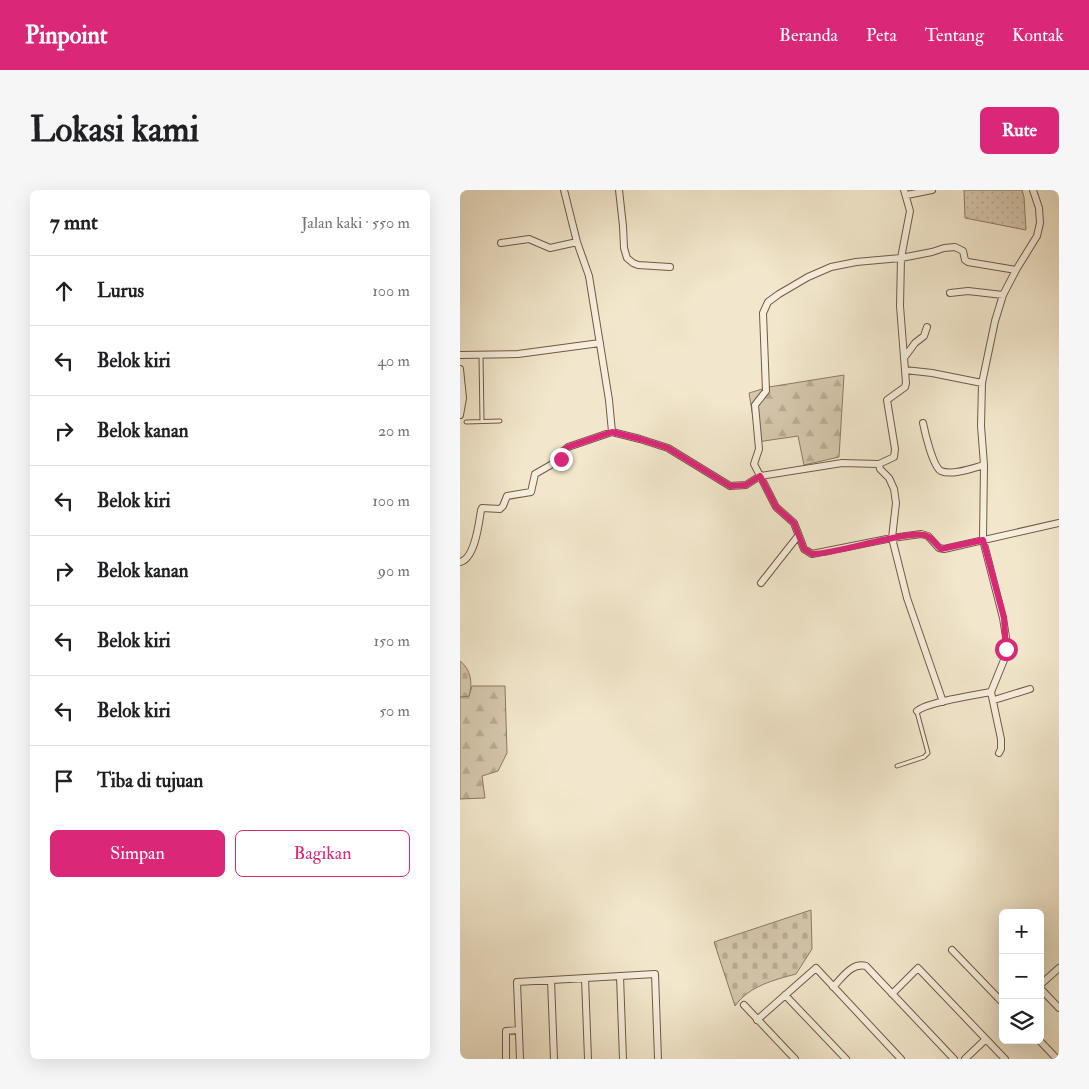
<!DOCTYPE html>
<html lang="id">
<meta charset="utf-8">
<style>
:root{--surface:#fff;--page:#f6f6f6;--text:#202124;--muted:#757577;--line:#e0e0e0;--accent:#db2777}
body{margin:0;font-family:"IM FELL Double Pica",serif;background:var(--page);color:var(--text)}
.controls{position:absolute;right:15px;bottom:15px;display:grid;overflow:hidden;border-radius:8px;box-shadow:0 5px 20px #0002}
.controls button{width:45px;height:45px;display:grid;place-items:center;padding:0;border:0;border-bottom:1px solid var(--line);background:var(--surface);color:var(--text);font:25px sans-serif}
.stop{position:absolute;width:15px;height:15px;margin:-11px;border:4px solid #db2777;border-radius:50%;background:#fff}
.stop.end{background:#db2777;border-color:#fff;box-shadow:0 1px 5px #0008}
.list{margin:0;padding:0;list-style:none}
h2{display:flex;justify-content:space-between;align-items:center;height:65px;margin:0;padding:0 20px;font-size:21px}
h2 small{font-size:16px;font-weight:400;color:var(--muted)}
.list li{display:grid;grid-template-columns:32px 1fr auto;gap:15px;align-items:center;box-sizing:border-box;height:70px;padding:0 20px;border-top:1px solid var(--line)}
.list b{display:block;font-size:19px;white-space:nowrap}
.list em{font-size:16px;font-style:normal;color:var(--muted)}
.actions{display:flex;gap:10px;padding:15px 20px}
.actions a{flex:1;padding:11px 0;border:1px solid var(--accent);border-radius:8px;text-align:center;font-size:18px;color:var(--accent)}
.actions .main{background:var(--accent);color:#fff}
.icon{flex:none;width:28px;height:28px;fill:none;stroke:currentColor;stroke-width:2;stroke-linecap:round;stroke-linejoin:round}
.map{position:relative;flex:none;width:599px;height:869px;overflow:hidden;border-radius:8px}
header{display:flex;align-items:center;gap:30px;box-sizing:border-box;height:70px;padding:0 25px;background:var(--accent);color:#fff}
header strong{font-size:24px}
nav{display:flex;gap:28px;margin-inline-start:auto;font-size:18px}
.intro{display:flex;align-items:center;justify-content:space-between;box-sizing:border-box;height:120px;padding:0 30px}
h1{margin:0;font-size:35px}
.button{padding:12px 22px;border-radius:8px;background:var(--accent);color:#fff;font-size:18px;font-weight:700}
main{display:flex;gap:30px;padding:0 30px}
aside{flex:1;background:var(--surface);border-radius:8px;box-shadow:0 5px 20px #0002}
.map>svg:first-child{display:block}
</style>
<header>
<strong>Pinpoint</strong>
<nav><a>Beranda</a><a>Peta</a><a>Tentang</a><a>Kontak</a></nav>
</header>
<div class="intro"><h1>Lokasi kami</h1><a class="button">Rute</a></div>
<main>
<aside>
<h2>7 mnt<small>Jalan kaki · 550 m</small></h2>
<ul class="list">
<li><svg class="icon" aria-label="ahead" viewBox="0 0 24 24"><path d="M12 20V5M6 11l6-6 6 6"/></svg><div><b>Lurus</b></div><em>100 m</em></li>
<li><svg class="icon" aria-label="left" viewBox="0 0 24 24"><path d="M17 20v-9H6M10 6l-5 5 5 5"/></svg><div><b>Belok kiri</b></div><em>40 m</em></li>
<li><svg class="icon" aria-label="right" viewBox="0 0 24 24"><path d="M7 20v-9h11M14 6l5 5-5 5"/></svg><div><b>Belok kanan</b></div><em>20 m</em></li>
<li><svg class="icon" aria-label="left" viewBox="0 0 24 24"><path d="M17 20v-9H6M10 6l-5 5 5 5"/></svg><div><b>Belok kiri</b></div><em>100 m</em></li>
<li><svg class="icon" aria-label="right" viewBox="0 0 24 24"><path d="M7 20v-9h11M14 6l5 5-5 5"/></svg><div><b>Belok kanan</b></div><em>90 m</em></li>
<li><svg class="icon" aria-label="left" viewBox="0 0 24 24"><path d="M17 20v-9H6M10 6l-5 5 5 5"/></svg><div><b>Belok kiri</b></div><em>150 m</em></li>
<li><svg class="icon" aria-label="left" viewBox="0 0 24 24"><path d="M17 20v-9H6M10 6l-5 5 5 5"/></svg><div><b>Belok kiri</b></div><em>50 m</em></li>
<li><svg class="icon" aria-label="arrive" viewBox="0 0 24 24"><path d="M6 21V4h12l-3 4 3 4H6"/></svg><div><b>Tiba di tujuan</b></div></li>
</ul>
<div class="actions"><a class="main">Simpan</a><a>Bagikan</a></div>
</aside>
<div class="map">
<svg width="599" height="869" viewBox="0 0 599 869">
<defs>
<pattern id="grass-dots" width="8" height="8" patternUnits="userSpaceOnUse" patternTransform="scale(1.25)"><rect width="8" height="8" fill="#d5c7ad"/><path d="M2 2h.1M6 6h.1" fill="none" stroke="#b8ab94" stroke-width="1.8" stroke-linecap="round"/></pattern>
<pattern id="forest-firs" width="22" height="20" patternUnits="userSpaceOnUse" patternTransform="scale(1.25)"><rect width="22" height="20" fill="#d5c7ad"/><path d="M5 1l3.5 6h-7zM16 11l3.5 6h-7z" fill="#b8ab94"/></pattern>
<pattern id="cemetery-stones" width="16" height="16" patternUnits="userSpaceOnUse" patternTransform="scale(1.25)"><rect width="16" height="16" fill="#d5c7ad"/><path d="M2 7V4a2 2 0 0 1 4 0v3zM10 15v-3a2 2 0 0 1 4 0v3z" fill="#b8ab94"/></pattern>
</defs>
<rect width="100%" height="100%" fill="#f2e7cc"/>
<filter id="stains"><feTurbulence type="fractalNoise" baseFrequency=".004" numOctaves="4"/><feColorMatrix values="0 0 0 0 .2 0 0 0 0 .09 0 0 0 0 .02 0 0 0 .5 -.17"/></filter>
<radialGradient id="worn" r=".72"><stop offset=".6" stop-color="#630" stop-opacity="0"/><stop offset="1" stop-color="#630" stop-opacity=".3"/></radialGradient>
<path fill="url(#grass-dots)" stroke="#8e7962" d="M504 0H562L564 7 566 40 505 28Z"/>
<path fill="url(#forest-firs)" stroke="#8e7962" d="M384 185 379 267 344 275 338 246 297 252 289 203 309 197Z
M12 496H45L47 563 38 581 22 586 25 608 0 609V507L9 506Z"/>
<path fill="url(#cemetery-stones)" stroke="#8e7962" d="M0 471C11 479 13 494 9 506L0 507Z
M351 720 352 759 336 784C314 790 289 796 275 816L254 752Z"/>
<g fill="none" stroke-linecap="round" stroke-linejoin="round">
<g stroke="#725a44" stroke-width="5">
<path id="service" d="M21 165 22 231
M6 232 40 231
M437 576 464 567 468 563 457 522"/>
</g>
<g stroke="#725a44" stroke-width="8">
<path id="minor" d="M104 0 117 52 129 86 149 210 152 242 180 249 208 258 270 296 286 295 300 286 382 273 419 274 434 267 435 259 427 210 445 197 446 193 440 116 441 68 450 21 444 0
M159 0 163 36 164 58 167 68 173 73 178 75 210 77
M447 5 472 0
M41 53 69 49 90 58 117 52
M556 80 508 72 505 70 503 61 495 57 484 58 472 62 441 68 396 72 371 77 348 87 319 104 308 112 303 123 306 201 295 215 299 259 294 274 316 317 334 333 344 359 352 364 432 348 461 344 468 346 479 358 484 359 599 333
M490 103 508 101 543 105
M0 165 58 164 140 153
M444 168 455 153 464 146 467 137
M0 179 3 208 0 225
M445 180 472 183 522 193
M463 233C465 243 473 277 481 281 492 286 513 278 524 275
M419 274 420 279 429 288 434 299 436 313 432 348 447 408 483 512
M0 372C15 369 19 333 21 320L22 318 40 319 43 316 47 306 71 302 75 284 101 269 102 262 108 257 152 242
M301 393 338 346
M534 510 570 499
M457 521C467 512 516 505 531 502
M539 563 541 559V549L531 502 544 470 546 459V447L543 428 523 350 524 275 521 236 522 193 535 131 543 105 556 80 577 46 580 33 579 18 573 0
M492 760 543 813
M160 786 163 869
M125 788 128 869
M91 790 94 869
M580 795 599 778
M373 797C382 788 392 772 406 776L494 869
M580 798 599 818
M432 804 458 778 545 869
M325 805 386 869
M284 815 335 869
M297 830 356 778 441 869
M579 850 597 869
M46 869V841L59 840
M60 869 57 792 195 784 198 869
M505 869 526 849"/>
</g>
<use href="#service" stroke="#f7efde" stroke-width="3"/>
<use href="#minor" stroke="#f7efde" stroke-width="6"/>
</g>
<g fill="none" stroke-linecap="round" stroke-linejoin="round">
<path stroke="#db2777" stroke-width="6" d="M101 269 102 262 108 257 152 242 180 249 208 258 270 296 286 295 300 286 316 317 334 333 344 359 352 364C374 365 453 338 467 346 473 349 476 355 481 359L523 350 544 428 546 459"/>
</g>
<rect width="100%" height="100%" filter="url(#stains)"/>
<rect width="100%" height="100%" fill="url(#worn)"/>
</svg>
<div class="controls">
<button>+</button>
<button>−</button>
<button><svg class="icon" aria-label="layers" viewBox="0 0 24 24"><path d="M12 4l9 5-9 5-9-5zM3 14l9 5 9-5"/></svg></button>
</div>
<div class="stop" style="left:546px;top:459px"></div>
<div class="stop end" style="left:101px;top:269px"></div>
</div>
</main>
